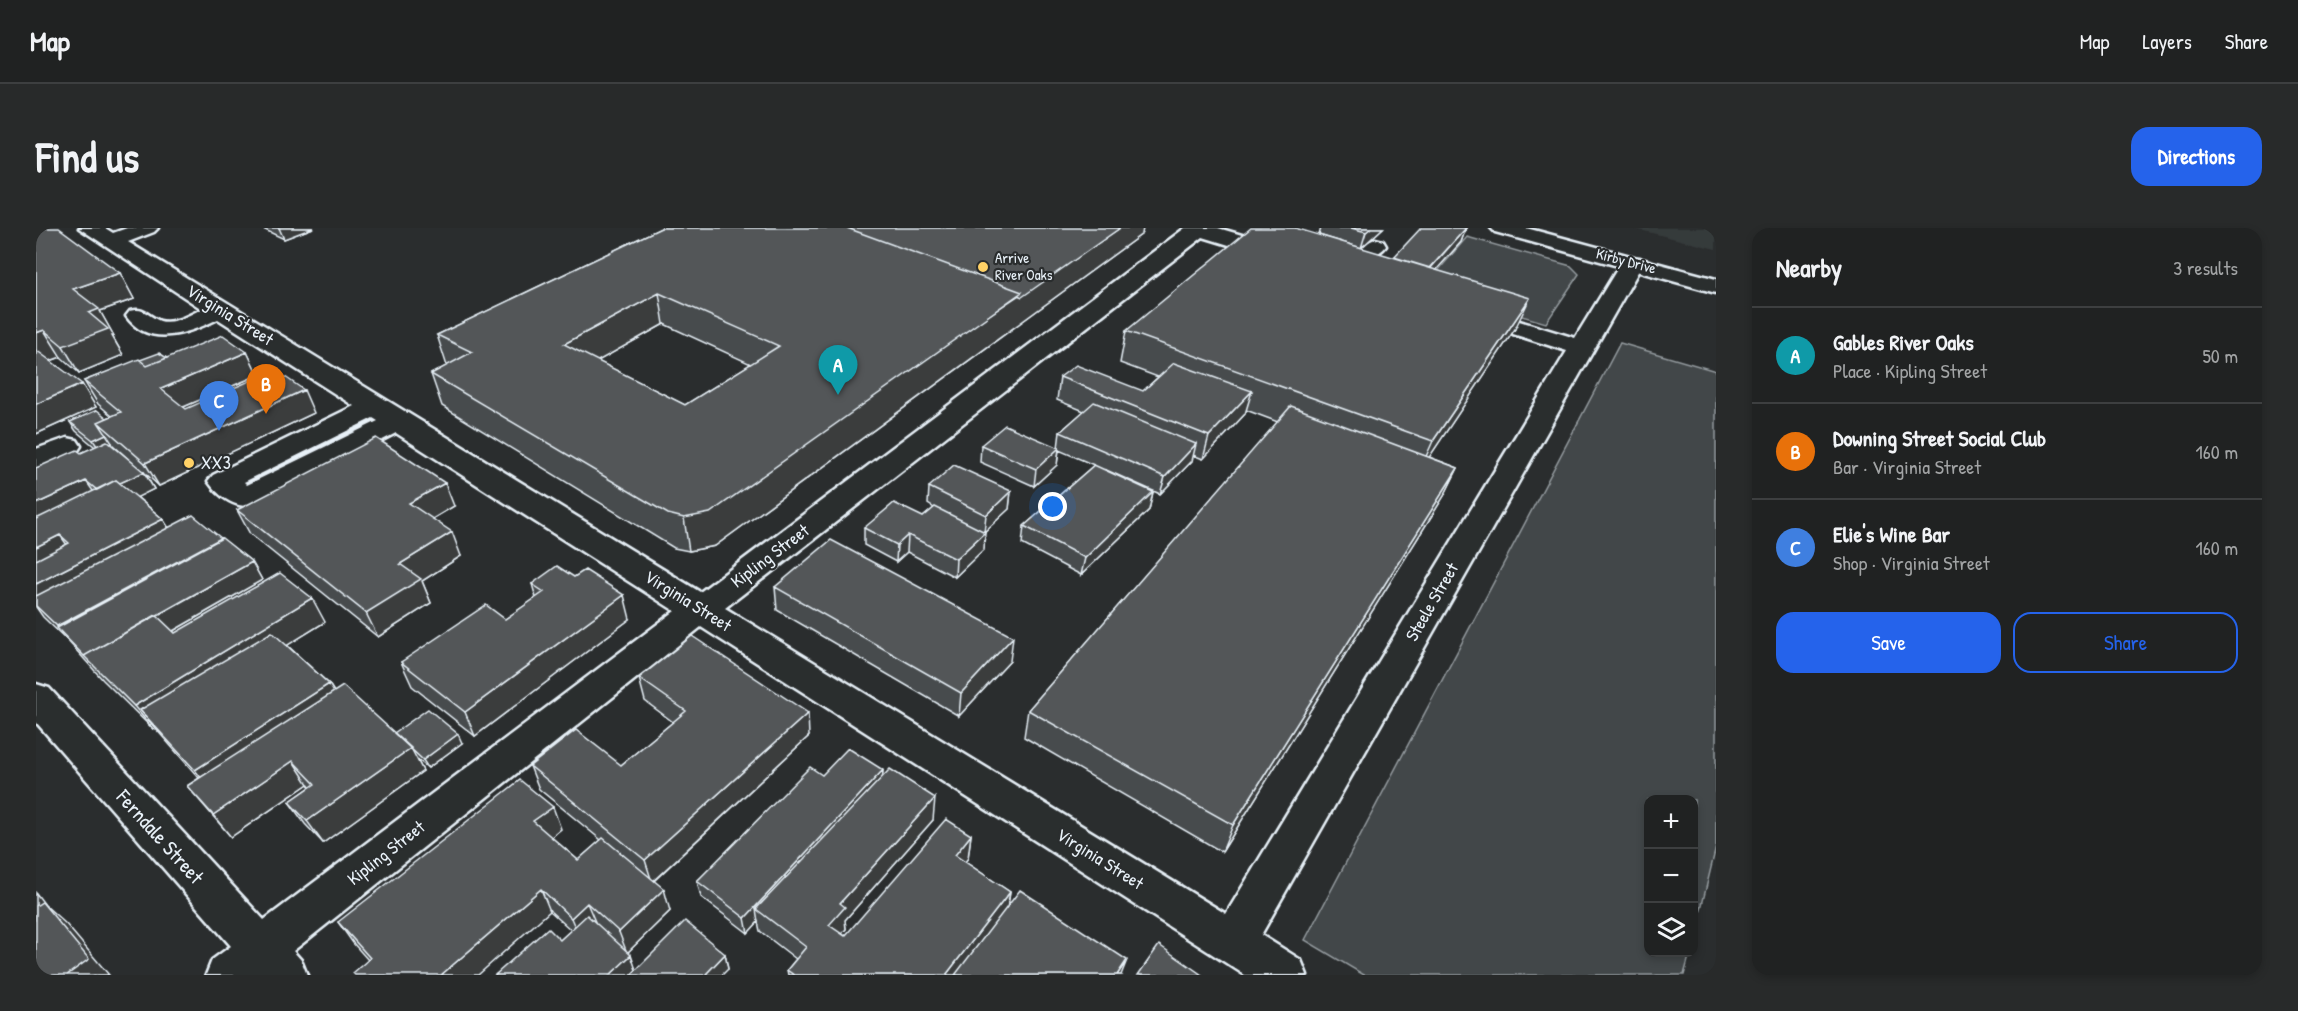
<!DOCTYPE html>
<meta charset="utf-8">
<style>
:root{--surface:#202222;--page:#282a2a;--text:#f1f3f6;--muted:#a2a4a5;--line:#3d3f40;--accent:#2563eb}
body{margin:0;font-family:"Patrick Hand",sans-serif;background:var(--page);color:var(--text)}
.controls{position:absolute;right:18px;bottom:18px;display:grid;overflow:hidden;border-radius:12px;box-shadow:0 3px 9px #0003}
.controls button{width:54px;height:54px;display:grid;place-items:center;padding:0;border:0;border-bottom:2px solid var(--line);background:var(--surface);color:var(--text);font:30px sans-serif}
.you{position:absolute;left:1017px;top:279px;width:21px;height:21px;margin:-15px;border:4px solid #fff;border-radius:50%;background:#1a73e8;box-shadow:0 0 0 9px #1a73e833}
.badge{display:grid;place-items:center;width:39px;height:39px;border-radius:50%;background:var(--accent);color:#fff;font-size:20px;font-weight:700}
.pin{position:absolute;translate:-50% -50px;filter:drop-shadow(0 2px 3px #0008)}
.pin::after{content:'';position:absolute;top:32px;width:21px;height:18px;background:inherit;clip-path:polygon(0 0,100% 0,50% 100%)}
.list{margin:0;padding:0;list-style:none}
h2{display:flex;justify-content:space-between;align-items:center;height:78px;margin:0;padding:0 24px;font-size:26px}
h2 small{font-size:20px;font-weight:400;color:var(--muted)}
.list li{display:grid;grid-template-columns:39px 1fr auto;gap:18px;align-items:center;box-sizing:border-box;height:96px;padding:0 24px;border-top:2px solid var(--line)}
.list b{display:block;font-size:22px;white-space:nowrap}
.list p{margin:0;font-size:20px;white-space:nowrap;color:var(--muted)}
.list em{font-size:20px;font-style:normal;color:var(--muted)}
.actions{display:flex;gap:12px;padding:18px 24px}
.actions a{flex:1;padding:14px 0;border:2px solid var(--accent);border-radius:18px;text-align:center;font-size:21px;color:var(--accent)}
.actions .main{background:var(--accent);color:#fff}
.icon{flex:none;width:33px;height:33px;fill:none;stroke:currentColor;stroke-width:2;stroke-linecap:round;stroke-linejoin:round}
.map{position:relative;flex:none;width:1680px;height:747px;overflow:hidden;border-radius:18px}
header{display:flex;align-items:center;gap:36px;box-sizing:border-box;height:84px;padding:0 30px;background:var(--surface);border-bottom:2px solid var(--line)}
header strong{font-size:28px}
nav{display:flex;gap:33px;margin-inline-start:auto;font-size:21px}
.intro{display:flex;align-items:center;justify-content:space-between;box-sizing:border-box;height:144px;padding:0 36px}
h1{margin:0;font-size:42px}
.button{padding:15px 27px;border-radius:18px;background:var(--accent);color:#fff;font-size:21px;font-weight:700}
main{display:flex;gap:36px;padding:0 36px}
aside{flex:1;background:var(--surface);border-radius:18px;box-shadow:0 3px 9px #0003}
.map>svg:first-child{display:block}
</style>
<header>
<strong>Map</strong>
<nav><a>Map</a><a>Layers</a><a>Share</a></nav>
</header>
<div class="intro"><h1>Find us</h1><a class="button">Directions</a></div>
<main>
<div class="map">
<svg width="1680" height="747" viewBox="0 0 1680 747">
<rect width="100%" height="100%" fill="#2a2d2e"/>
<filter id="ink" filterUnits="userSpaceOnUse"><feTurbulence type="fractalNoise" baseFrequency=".0167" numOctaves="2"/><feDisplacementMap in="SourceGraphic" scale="12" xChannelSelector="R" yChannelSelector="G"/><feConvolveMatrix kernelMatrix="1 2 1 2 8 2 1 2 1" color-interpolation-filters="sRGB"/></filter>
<g filter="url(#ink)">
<path fill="#363a3b" d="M1596 0H1680V21Z"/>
<path fill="#424648" stroke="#959ca0" stroke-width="1.5" d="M1431 9 1535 38 1543 46 1510 95 1388 59Z
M1584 115 1680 143V619L1658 710V572H1612V724L1654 725 1648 747H1328L1269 712Z"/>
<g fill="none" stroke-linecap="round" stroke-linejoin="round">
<g stroke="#e8f1f8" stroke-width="5">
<path id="minor" d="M43 0H69L77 5 91 0H122L118 4 92 14 664 364 1149 0H1182L1250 20 1253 25 1250 30 1242 32 1167 9 689 380 1190 686 1531 123 1429 91 1425 86 1429 81 1437 79 1539 110 1588 30H1604L1607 35 1225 707 1265 732 1271 747H1209L665 399 257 723 265 732 271 747H170L176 732 195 718 0 494V456L13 460 228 692 639 383 360 205 220 277C201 282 183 269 172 253L177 247 318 178 182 91C153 105 113 121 90 88L94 83C109 79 111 88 124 93 137 97 155 86 166 81ZM337 190 342 193 211 257 208 254Z
M1339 11 1347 13 1350 18C1338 35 1291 37 1279 20L1282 15 1290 13 1322 19Z
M31 210 41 212 45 218 41 224 0 241V221Z"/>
</g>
<g stroke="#e8f1f8" stroke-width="5">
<path id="major" d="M1455 0H1490L1680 51V65L1459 4Z"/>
</g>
<use href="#minor" fill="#2a2d2e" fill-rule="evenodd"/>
<use href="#major" fill="#2a2d2e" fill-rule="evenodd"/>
</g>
<path fill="#474b4d" stroke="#e8f1f8" stroke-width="1.5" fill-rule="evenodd" d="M0 0 84 45 98 71 64 83 78 108H76L87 127 43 145 25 129 14 133 60 179 0 206Z
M225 0H277L248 11Z
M625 0 1106 6 679 318 653 323 638 320 406 178 395 146 411 138 401 107ZM628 96 715 136 649 177 561 133Z
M1285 0H1347L1325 20 1283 7Z
M1430 0 1425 14 1400 42 1479 101 1393 229 1422 240 1408 268 1186 624 988 509 992 482 1242 194 1210 182 1209 186 1167 231 1157 227 1156 233 1124 266 1068 241 1117 264 1113 282 1045 347 986 316 988 298 1058 237 1023 222 1021 237 998 258 944 234 945 217 1022 220 1024 204 1048 183 1021 172 1024 149 1107 163 1122 149 1084 135 1090 103 1358 29Z
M211 124 222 147 147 179 150 181 278 185 123 258 109 245 118 261 101 269 127 291 132 299 185 310 216 334 226 352 137 403 139 405 289 394 251 417 293 456 298 464 358 505 426 515 392 540 381 531 387 543 287 615 269 596 253 574 274 559 272 556 195 609 151 558 163 550 119 500 117 501 67 452 31 412 7 389 0 379V240L45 225 59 219 40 203 34 194 71 190 76 188 62 176 48 153 104 132 131 130ZM76 215 77 217 97 235 74 216Z
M893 259 975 263 973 281 948 304V321L919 349 871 324 860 334 828 317V300L887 289 898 280 892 276Z
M418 278 396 291 425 328 386 353 395 375 342 409 214 306 201 282Z
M496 356 594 391 439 508 376 458 365 434 469 391 500 370Z
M739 359 974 433 923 488 741 382Z
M603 450 773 508 618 653 634 683 592 724 600 742 689 726 692 741 459 747 524 712 535 702 514 683 332 732 317 715 302 694 525 601 515 609 542 632 565 612 503 561 494 538 585 537 637 494 609 473Z
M847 542 846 549 897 592 809 692 810 701 806 705 809 708 935 607 932 630 929 634 974 664 972 678 1085 747H752L751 742 760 731 724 703 722 694 712 705 665 669 661 653 786 547Z"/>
<path fill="#3a3d3e" stroke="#e8f1f8" stroke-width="1.5" d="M243 0H277L248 11Z
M1084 0H1107L1106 6 679 318 653 323 648 290Z
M1335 0H1347L1325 20 1330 4Z
M1430 0 1425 14 1388 56 1394 41Z
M84 45 98 71 64 83 78 108H76L87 127 43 145 27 118 37 61Z
M623 65 628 96 535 148 528 116Z
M1494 70 1479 101 1382 246 1397 213Z
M8 102 25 129 8 135 0 123V105Z
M211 124 222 147 138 183 125 161Z
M46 156 60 179 0 206V176Z
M268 162 278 185 123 258 109 235Z
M1216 163 1209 186 1167 231 1173 208Z
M70 206 76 215 63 221 57 212Z
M1160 216 1156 233 1124 266 1129 249Z
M1023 220 1021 237 998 258 1000 241Z
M1422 240 1408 268 1186 624 1197 597Z
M108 244 118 261 76 282 64 264Z
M50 253 62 270 0 299V276Z
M409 255 418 278 383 299 373 275Z
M975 263 973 281 948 304 950 287Z
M1117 264 1113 282 1045 347 1049 330Z
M127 291 142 315 0 377V356Z
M416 304 425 328 386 353 395 375 342 409 330 385 364 336Z
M949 304 948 321 919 349 920 331Z
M24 307 41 331 0 352V319Z
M872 307 871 324 860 334 861 317Z
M185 310 196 327 26 405 21 398Z
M216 334 226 352 65 444 49 428Z
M588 367 594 391 439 508 429 484Z
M276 370 289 394 120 499 104 482 119 500 117 501 98 478Z
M977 409 974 433 923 488 925 465Z
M293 456 307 479 177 565 159 542Z
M772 485 773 508 616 654 609 632Z
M422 506 426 515 392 540 387 532Z
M375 520 387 543 287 615 271 593Z
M257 533 272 556 195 609 177 587Z
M847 542 846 559 720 681 722 694 712 705 709 690Z
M899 570 897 592 809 692 810 701 794 718 793 697 804 675Z
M517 579 525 601 507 616 497 593Z
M935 607 932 630 917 650 919 627Z
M505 661 514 683 442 747H405Z
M628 661 634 683 591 725 583 704Z
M974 664 970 686 923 747H910Z
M0 665 9 677 30 696 73 747H31L0 692Z
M551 675 560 696 544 711 535 690Z
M689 726 692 741 686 747H669Z
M595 727 600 742 595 747H574Z
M1091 732 1085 747H1081Z"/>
<path fill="#535759" stroke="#e8f1f8" stroke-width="1.5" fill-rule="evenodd" d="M0 0H23L84 45 37 61 63 81 53 85 72 101 27 118 8 102 0 105Z
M625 0H811L986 64 674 285 648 290 632 286 395 146 436 124 401 107ZM623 65 743 118 649 177 528 116Z
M811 0H1084L986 69 982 67 986 64Z
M1215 0H1259L1494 70 1397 213 1090 103Z
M1315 0H1335L1330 4Z
M1385 0H1430L1394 40 1358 29Z
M187 107 211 124 125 161 150 181 239 142 268 162 109 235 62 194 85 184 48 153 103 131 111 138Z
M0 122 46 156 0 176Z
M123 125 131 130 111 138 104 132Z
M1138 135 1216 163 1173 208 1024 149 1040 137 1107 163Z
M1058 174 1160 216 1129 249 1024 204Z
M1255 178 1422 240 1197 597 992 482Z
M61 182 71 190 62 194 70 206 57 212 34 194Z
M969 197 1023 220 1000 241 945 217Z
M340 210 409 255 373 275 416 304 364 336 385 351 330 385 201 282Z
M71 213 108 244 84 255 80 252 61 262 50 253 0 276V240L41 222 45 225Z
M918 237 975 263 950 287 893 259Z
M1058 237 1117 264 1049 330 988 298Z
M80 252 127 291 0 356V332L33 315 24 307 0 319V291Z
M858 275 887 289 899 279 949 304 920 331 872 307 861 317 828 300Z
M157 287 185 310 21 398 0 378V368Z
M186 310 216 334 48 428 21 400Z
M795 312 977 409 925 465 739 359Z
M521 338 538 349 549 342 588 367 429 484 365 434 450 377 469 391 508 364 496 356Z
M244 345 276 370 98 478 48 428 120 387 139 405Z
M236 404 293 456 159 542 104 482Z
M656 408 772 485 609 632 494 538 540 502 585 537 650 483 603 450Z
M307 458 375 520 271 593 253 574 279 556 257 533 177 587 151 558Z
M392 481 422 506 387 532 358 505Z
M812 520 847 542 709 690 661 653 774 539 786 547Z
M854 541 899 570 804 675 809 679 793 697 809 708 910 591 935 607 919 627 974 664 910 747H758L751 742 770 719 720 681Z
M484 552 517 579 497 593 542 632 567 610 628 661 583 704 551 675 535 690 505 661 405 747H319L317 745 334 730 302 694Z
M984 662 1091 732 1081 747H919Z
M6 674 53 731 31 747H0V678Z
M551 687 595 727 574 747H459L512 700 524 712Z
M649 693 689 726 669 747H595Z
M1123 717 1166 747H1102Z"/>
</g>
<g fill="#ffd166" stroke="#2a2d2e" stroke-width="2">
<circle cx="947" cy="39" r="6"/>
<circle cx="153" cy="235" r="6"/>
</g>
<g text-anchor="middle" stroke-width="4.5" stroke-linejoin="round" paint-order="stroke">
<g font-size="15" fill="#e8f1f8" stroke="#2a2d2e" text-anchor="start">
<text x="959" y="35">Arrive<tspan x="959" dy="17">River Oaks</tspan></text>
</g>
<g font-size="15" fill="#e8f1f8" stroke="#2a2d2e">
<text transform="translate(1590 33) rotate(15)" y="5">Kirby Drive</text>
</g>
<g font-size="18" fill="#e8f1f8" stroke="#2a2d2e">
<text transform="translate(194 87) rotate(32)" y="6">Virginia Street</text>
<text transform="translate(734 328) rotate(-37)" y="6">Kipling Street</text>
<text transform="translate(652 373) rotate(32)" y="6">Virginia Street</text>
<text transform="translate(1396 374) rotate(-60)" y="6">Steele Street</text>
<text transform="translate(350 625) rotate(-38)" y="6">Kipling Street</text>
<text transform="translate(1064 631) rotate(32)" y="6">Virginia Street</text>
</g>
<g font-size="18" fill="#e8f1f8" stroke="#2a2d2e" text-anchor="start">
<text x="165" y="241">XX3</text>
</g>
<g font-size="21" fill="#e8f1f8" stroke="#2a2d2e">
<text transform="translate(124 609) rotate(48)" y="7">Ferndale Street</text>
</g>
</g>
</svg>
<div class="controls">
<button>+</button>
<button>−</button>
<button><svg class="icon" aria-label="layers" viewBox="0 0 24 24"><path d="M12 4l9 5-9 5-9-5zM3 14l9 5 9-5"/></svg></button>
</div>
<div class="you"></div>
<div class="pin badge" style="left:802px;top:167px;background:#0f9aa8">A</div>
<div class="pin badge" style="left:230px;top:186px;background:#e8710a">B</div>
<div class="pin badge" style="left:183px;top:203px;background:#3f7fe0">C</div>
</div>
<aside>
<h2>Nearby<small>3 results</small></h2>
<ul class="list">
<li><span class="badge" style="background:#0f9aa8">A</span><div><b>Gables River Oaks</b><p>Place · Kipling Street</p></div><em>50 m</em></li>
<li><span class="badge" style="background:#e8710a">B</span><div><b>Downing Street Social Club</b><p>Bar · Virginia Street</p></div><em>160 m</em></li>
<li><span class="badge" style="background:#3f7fe0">C</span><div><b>Elie's Wine Bar</b><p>Shop · Virginia Street</p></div><em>160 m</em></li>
</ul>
<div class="actions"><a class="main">Save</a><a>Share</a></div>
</aside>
</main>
